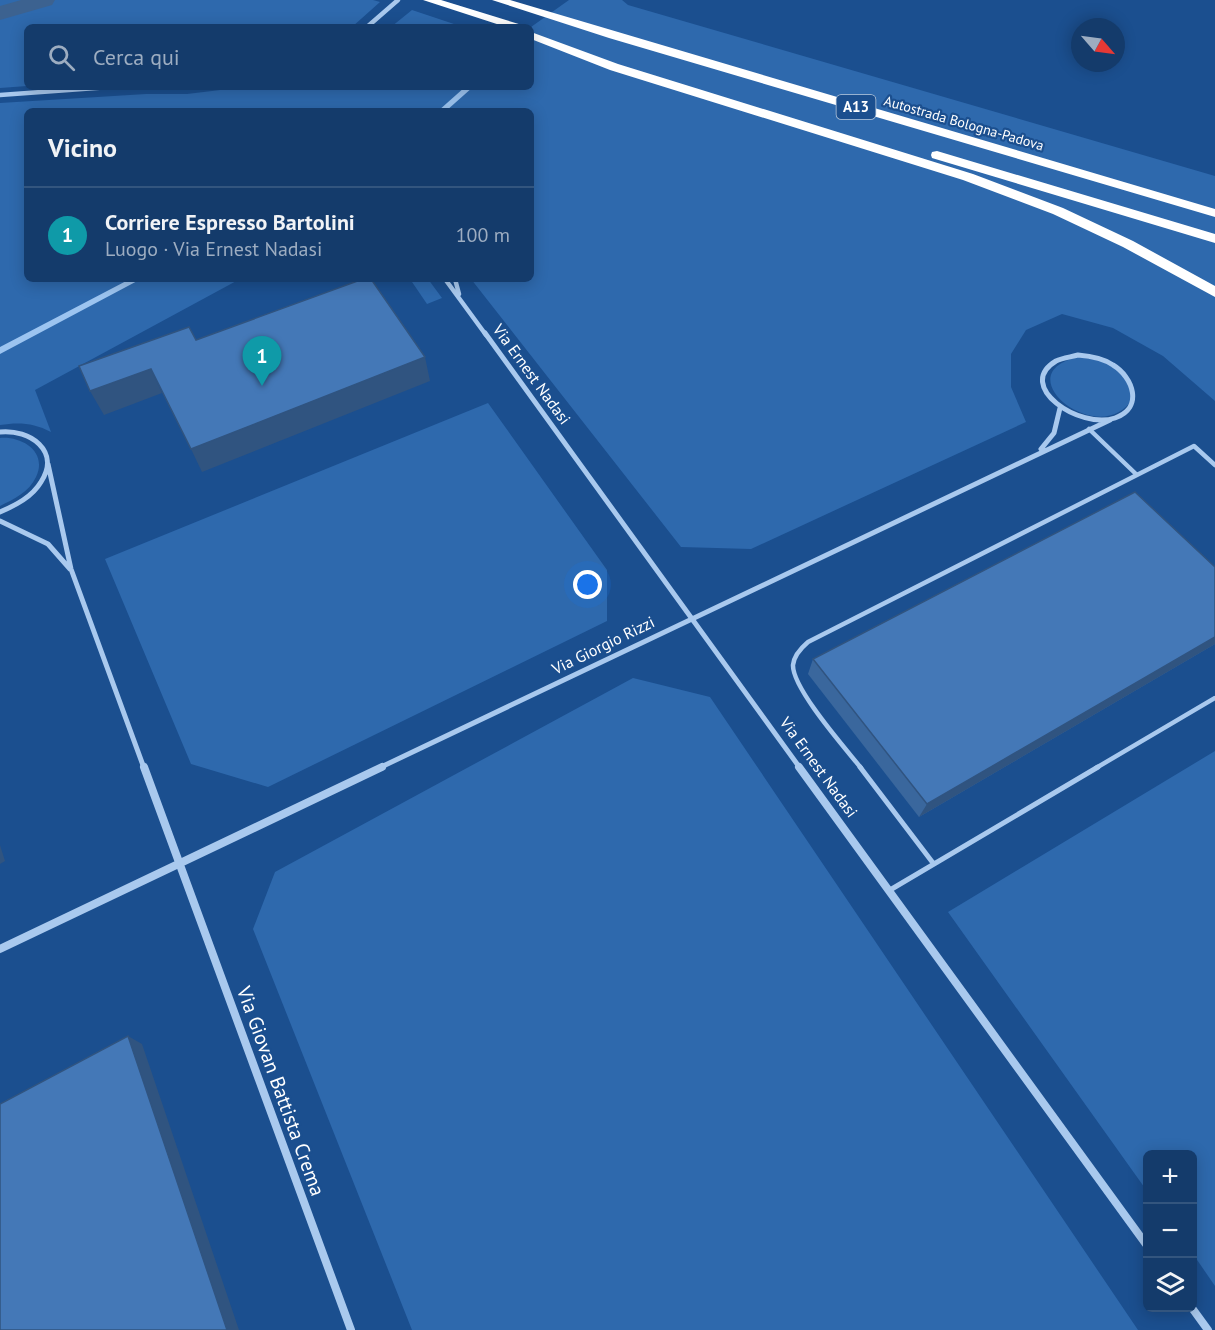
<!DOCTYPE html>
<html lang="it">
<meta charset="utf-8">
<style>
:root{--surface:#143b6b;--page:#214673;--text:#f1f3f6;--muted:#9dadc1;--line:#33557e;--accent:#8c9099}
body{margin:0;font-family:"PT Sans",sans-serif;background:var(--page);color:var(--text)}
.controls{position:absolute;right:18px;bottom:18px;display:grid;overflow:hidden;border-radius:9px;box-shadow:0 3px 15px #0003}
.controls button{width:54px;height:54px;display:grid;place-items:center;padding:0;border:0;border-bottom:2px solid var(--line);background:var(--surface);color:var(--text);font:30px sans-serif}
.compass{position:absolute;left:1071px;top:18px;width:54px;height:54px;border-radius:50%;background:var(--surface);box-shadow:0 3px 15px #0003;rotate:118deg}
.you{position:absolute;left:588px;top:585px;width:21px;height:21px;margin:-15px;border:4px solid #fff;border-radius:50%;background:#1a73e8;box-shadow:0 0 0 9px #1a73e833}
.badge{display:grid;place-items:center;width:39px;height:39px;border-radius:50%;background:var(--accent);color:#fff;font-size:20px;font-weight:700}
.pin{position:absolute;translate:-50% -50px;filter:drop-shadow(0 2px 3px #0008)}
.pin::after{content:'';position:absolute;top:32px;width:21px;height:18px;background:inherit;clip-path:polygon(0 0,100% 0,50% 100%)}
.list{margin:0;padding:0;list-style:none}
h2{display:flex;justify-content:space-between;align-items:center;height:78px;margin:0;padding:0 24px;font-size:26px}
h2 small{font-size:20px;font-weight:400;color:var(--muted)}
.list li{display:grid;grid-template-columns:39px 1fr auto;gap:18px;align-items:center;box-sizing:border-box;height:96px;padding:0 24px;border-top:2px solid var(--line)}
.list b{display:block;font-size:22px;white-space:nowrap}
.list p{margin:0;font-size:20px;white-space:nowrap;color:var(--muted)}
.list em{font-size:20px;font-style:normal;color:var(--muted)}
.icon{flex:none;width:33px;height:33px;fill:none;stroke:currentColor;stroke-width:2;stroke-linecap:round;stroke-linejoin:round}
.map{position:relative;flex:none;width:1215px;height:1330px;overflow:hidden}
.search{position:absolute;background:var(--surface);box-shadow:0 3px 15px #0003;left:24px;top:24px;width:510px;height:66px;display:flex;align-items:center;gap:15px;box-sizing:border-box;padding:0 21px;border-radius:9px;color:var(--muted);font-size:22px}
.panel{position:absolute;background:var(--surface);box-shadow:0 3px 15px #0003;left:24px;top:108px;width:510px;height:174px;border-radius:9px}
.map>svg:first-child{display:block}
</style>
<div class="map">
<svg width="1215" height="1330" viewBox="0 0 1215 1330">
<rect width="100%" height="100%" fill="#1b4f8f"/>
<path fill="#2e69ad" d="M0 0H373L380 2 352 27H27V86L0 88Z
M569 0H622L628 5 1215 176V401L1163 356 1113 328 1062 314 1026 330 1011 354V387L1026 422 751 549 681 547 471 279H531V111H27V279H240L35 390 51 432C34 423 19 422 0 425V103L146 94H187L245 87H531V27Z
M412 10 463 27H391Z
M410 279H428L442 298 427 304Z
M1079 357 1106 362 1128 378 1133 398C1101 452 1002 373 1079 357Z
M488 403 607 570V621L268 787 191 764 105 559Z
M0 438C22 436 48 452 36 477 29 492 14 499 0 506Z
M633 678 710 697 1138 1330H412L253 929 275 872Z
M1215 751V1286L1193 1254 1192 1154H1148L1147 1191 948 912Z"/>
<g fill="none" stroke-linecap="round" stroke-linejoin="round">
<path fill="#9cc4f0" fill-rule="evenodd" d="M465 87H473L446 111H438Z
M130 279H141L0 354V347Z"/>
<path fill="#3c6290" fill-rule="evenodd" d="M21 0H55L52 5 0 20V6Z"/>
<path stroke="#a9c9ee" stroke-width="4.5" d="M1089 429 1137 475
M861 768C845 748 792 688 793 665 794 655 801 648 808 642L1194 446 1215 465
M1096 768 1215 698"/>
<path stroke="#a9c9ee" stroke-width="5" d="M860 767 933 863
M890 890 1098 767"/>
<path stroke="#a9c9ee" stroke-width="4.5" d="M367 27 398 0
M0 95 110 87
M445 279 486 335
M455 279 459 294"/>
<path stroke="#a9c9ee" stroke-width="5" d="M485 333 800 768
M1078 355C1090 356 1103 358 1113 365 1133 377 1144 408 1115 418 1080 430 1014 386 1056 361 1062 358 1071 357 1078 355Z
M0 432C30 429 61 451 41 482 32 497 16 505 0 512
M1041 449 1054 433 1060 408
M48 464 71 569 144 768
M0 521 48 544 70 569
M379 768 1110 420"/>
<path stroke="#a9c9ee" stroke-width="8" d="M144 767 351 1330
M799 767 1148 1247
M0 949 382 767
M1192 1308 1208 1330"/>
<path fill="#fff" fill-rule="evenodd" d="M423 0H441L522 25 524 27H506Z
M492 0H510L1215 209V217L609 38Z
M531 32 618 64 973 174 1063 208 1133 241 1215 286V297L1123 247 1053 214 963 180 610 70 531 39Z
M937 151 1215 234V243L932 158 931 155 932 152Z"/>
</g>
<path fill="#3a679d" d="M1215 567V644L919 817 808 674 813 659Z"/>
<path fill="#305480" d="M425 357 430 381 202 472 191 449Z
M151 369 162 393 104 415 90 391Z
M1215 637V644L919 817 927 804Z
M0 845 5 861 0 864Z
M128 1036 142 1044 239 1330H227Z"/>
<path fill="#4478b7" stroke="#305480" stroke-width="1.5" d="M363 279H371L425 357 191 449 151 369 90 391 79 366 189 327 196 340Z
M1135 492 1215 567V637L927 804 813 659Z
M128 1036 227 1330H0V1104Z"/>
<g text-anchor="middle" stroke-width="4.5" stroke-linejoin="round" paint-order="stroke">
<g font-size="14" fill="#fff" stroke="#1b4f8f">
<text transform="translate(964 123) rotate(16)" y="5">Autostrada Bologna-Padova</text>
</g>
<rect fill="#1b4f8f" stroke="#bbcadd" stroke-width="1.5" x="836.5" y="95" width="39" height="24" rx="4.5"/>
<g font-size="15" font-weight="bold" fill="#fff">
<text x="856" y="112">A13</text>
</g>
<g font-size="16" fill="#fff" stroke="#1b4f8f">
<text transform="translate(532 374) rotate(54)" y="6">Via Ernest Nadasi</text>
<text transform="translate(603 645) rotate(-26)" y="6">Via Giorgio Rizzi</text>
<text transform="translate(819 767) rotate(54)" y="6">Via Ernest Nadasi</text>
</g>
<g font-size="20" fill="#fff" stroke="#1b4f8f">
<text transform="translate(281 1091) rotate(70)" y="7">Via Giovan Battista Crema</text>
</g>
</g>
</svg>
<div class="controls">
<button>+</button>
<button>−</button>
<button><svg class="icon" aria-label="layers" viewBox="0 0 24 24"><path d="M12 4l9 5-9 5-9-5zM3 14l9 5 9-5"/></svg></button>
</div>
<svg class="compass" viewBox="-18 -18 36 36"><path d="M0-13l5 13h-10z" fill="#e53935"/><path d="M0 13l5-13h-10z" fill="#9dadc1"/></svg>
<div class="you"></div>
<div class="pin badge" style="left:262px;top:386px;background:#0f9aa8">1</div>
<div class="search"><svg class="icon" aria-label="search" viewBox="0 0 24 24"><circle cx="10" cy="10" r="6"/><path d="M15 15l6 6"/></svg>Cerca qui</div>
<section class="panel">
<h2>Vicino<small></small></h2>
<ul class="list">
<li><span class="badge" style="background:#0f9aa8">1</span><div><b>Corriere Espresso Bartolini</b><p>Luogo · Via Ernest Nadasi</p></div><em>100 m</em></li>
</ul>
</section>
</div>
